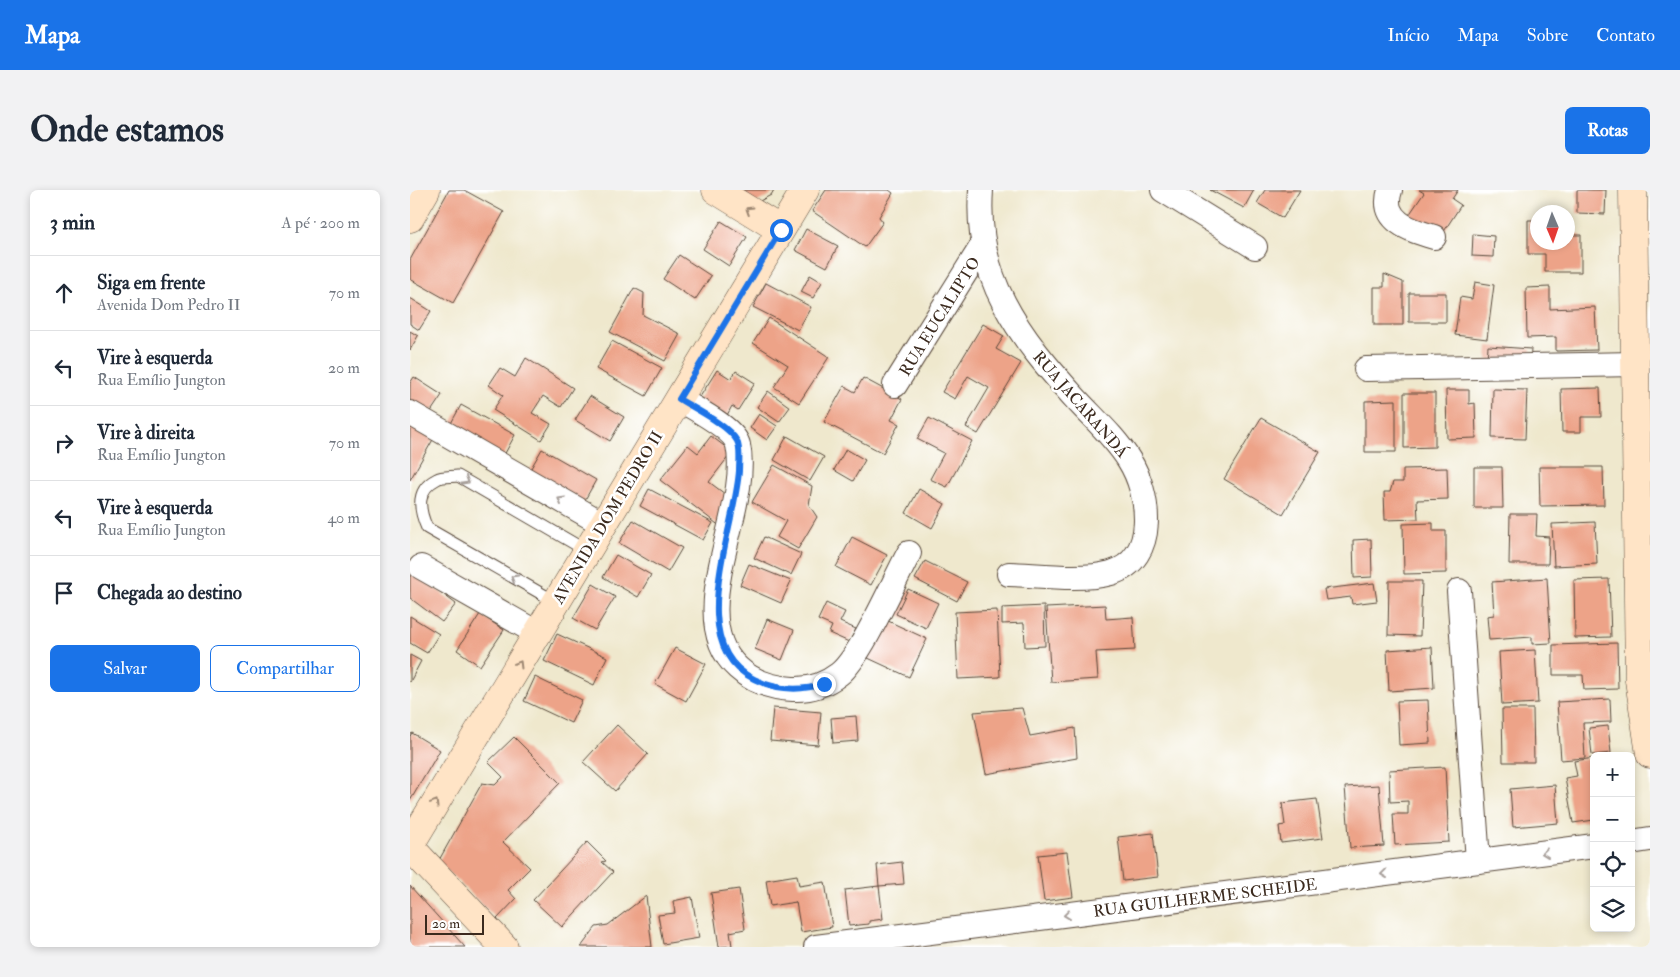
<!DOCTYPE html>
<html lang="pt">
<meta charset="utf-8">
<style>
:root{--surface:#fff;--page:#f2f2f3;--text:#1f2937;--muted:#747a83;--line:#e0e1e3;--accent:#1a73e8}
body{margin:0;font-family:"IM FELL Double Pica",serif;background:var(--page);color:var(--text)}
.controls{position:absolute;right:15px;bottom:15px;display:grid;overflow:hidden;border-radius:8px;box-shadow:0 2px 8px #0003}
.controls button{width:45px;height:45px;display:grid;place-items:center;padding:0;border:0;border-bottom:1px solid var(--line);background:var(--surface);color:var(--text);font:25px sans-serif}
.compass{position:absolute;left:1120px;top:15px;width:45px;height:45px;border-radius:50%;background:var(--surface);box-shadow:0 2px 8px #0003;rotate:178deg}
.scale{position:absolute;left:15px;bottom:12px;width:59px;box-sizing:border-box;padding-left:5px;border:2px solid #3b2a1e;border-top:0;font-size:14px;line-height:18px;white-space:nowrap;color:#3b2a1e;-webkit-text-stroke:4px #fff;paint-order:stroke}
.stop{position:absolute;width:15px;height:15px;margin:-11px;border:4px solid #1a73e8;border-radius:50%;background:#fff}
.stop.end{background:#1a73e8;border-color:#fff;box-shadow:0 1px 5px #0008}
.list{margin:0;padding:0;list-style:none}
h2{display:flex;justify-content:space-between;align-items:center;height:65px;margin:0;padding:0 20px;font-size:21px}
h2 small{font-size:16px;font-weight:400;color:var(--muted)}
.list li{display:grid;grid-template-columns:32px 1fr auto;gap:15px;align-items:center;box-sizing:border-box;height:75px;padding:0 20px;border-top:1px solid var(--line)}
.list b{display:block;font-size:19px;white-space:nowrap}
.list p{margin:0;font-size:16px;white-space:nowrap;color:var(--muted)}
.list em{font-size:16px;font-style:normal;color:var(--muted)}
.actions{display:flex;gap:10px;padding:15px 20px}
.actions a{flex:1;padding:11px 0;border:1px solid var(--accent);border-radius:8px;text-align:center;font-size:18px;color:var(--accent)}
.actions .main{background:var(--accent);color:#fff}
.icon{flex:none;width:28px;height:28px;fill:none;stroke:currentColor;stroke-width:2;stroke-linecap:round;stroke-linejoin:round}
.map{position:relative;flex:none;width:1240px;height:757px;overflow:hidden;border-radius:8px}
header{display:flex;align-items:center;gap:30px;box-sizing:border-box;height:70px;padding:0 25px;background:var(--accent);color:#fff}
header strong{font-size:24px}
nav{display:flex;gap:28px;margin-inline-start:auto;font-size:18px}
.intro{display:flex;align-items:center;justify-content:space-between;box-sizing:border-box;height:120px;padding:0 30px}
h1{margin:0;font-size:35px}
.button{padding:12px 22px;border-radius:8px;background:var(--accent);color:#fff;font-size:18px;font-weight:700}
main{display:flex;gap:30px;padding:0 30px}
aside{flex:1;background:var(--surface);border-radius:8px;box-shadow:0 2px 8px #0003}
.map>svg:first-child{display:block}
</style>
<header>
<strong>Mapa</strong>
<nav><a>Início</a><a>Mapa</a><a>Sobre</a><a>Contato</a></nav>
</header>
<div class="intro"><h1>Onde estamos</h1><a class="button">Rotas</a></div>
<main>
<aside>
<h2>3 min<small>A pé · 200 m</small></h2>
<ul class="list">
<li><svg class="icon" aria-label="ahead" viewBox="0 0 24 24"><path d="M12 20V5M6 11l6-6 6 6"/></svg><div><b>Siga em frente</b><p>Avenida Dom Pedro II</p></div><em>70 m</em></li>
<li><svg class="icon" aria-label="left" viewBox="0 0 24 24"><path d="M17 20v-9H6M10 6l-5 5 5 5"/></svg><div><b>Vire à esquerda</b><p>Rua Emílio Jungton</p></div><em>20 m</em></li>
<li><svg class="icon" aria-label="right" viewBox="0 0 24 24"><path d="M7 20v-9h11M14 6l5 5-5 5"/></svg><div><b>Vire à direita</b><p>Rua Emílio Jungton</p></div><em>70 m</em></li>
<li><svg class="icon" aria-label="left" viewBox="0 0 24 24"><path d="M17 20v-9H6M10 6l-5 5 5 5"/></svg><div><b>Vire à esquerda</b><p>Rua Emílio Jungton</p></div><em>40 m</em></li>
<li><svg class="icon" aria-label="arrive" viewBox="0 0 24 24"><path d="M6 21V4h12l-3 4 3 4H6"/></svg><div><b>Chegada ao destino</b></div></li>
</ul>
<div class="actions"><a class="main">Salvar</a><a>Compartilhar</a></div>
</aside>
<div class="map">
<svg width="1240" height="757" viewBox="0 0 1240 757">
<rect width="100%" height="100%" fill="#fff"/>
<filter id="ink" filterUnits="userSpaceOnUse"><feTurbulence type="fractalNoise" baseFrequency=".02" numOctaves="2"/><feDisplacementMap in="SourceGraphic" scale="10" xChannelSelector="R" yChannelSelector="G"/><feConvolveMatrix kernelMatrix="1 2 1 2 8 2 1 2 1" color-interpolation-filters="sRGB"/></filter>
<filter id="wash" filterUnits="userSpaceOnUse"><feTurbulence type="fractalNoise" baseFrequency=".0096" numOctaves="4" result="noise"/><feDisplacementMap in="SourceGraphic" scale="20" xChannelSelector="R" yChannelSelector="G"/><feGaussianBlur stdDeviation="1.12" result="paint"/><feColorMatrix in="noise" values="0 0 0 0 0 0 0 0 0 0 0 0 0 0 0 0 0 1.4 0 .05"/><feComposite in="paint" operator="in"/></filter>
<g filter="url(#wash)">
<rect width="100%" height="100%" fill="#efe8cd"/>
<g id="blocks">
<path fill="#eda388" d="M39 0H54L94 22 43 113 0 89V70Z
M326 0H364L361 5 346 13Z
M416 0H479L483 3 469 27 473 32 455 57 402 21Z
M800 0H844L834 18Z
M855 0H890L873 28 847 13Z
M1009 0H1048L1042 9 1051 15 1031 46 999 25 1014 3Z
M1167 0H1196L1195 24 1167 23Z
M1118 30H1128V52H1158V45H1171V82H1135V64H1118Z
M311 31 337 47 319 76 293 59Z
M396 39 428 56 417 77 385 60Z
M1063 44 1084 46 1083 67 1062 66Z
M269 65 301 86 285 110 253 89Z
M974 84 993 92V135H964V97H974Z
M400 85 412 92 403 108 391 102Z
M1065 92 1084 95 1077 149 1045 145 1050 107 1062 109Z
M356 93 401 117 388 140 343 117Z
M1140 97V119L1185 117 1187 160 1146 161V147L1117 148 1116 98Z
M224 98 234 103 233 125 270 144 255 171 200 142Z
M999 103H1036V132H999Z
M0 108 21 121 9 140 0 134Z
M359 128 419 167 389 213 364 197 378 175 343 153Z
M573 134 594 146 586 159 611 173 568 244 556 237 579 198 558 186 545 209 532 202Z
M0 141 8 146 0 160Z
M202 151 252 178 236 206 186 179Z
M1078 156 1121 159 1120 173 1077 170Z
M116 168 163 198 151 217 133 206 122 223 141 234 131 250 83 220 93 205 79 195 90 178 105 187Z
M307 180 321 189 326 181 345 193 328 220 322 216 316 227 288 210Z
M4 187 32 205 18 226 0 214V193Z
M453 188 492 209 481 230 489 234 473 263 414 232 434 196 445 202Z
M1190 198 1191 227H1171V242H1152L1151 199Z
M1083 199 1117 200 1115 249 1082 248Z
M1036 200H1059V214L1065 213 1066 248 1037 249Z
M358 201 380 217 369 232 347 217Z
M994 203H1025V257L994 258Z
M180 206 214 227 200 251 165 230Z
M986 210V262H955V211Z
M51 215 105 245 93 267 39 237Z
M349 224 367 236 357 250 340 238Z
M519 228 562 251 537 297 520 289 534 263 507 249Z
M851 228 910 262 873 324 814 289Z
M0 231 25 246 0 290Z
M301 246 322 262 299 292 319 307 311 337 250 290 278 255 288 263Z
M377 246 414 267 400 291 364 270Z
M132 259 186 290 171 317 117 285Z
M436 259 455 270 443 291 424 280Z
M364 275 402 296 399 315 407 327 388 359 367 347 376 331 342 312Z
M1064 277H1092L1093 318H1064Z
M1129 277H1193L1194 315 1130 316Z
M1037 278 1038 309 1007 310 1008 329 975 330 974 302H980L983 292H993V279Z
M239 299 303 333 293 350 230 316Z
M509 299 535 314 522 338 496 323Z
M1100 324H1127L1126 346 1139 347 1138 374H1099Z
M223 330 272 358 258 382 209 353Z
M1185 332 1187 374 1144 376 1142 334Z
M1023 333V341H1036V383L994 384 993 334Z
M354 347 391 364 381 385 344 368Z
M442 347 477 365 461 395 426 377Z
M961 349 962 387 944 388 943 350Z
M206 365 241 385 228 407 193 387Z
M515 371 557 392 547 411 505 389Z
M339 374 381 391 371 413 330 395Z
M4 382 46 414 32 432 0 408V387Z
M1137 388 1141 453 1122 454V447L1079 450 1077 426 1084 425 1082 392Z
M1199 389 1201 447 1165 448 1164 390Z
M979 391H1012L1010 446 978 445Z
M964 393 967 411 942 414 941 407 916 410 914 399Z
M183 394 205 407 185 440 163 428Z
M498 399 528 413 516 438 486 424Z
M416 413 435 422 430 432 446 439 439 452 419 443 422 436 408 430Z
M695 415 696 429 723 427 725 460 686 462 688 489 641 492 636 418Z
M634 416 635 456 615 457 614 433 592 434V418Z
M587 420 590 487 548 489 545 422Z
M70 424 94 440 70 476 47 460Z
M0 426 29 444 17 463 0 453Z
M357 429 384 440 372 470 345 459Z
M476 430 517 449 499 487 458 468Z
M147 444 197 467 184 495 134 471Z
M1207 453 1208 499 1174 500 1173 485H1143V455Z
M1022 457 1024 498 979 501 977 460Z
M265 458 296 474 276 511 245 494Z
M1125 460 1128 513 1092 515 1089 462Z
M0 465 11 471 0 492Z
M125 487 172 510 161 533 114 511Z
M1200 509 1201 532 1173 533 1175 568 1151 570 1147 512Z
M1018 510 1020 553 989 555 987 511Z
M363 518 411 522 408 555 360 551Z
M612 518 620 546 665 538 667 568 576 584 564 522Z
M1092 519H1123L1124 572H1093Z
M446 526 448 551 423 553 421 528Z
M207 535 238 564 205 601 173 572Z
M1198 536 1201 563 1182 565 1179 538Z
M2 543 30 560 0 611V546Z
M104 547 150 593 93 652 120 678 98 700 106 709 87 729 28 672 72 593 85 595 93 587 78 572Z
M1184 568V630L1163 633 1155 588 1167 586 1164 571Z
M1035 577 1039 652 985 655 983 624H998V611L980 612 979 580Z
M969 595 974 656 940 658 935 597Z
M1145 595 1148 633 1103 637 1100 599Z
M907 609 913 648 871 653 869 636 875 635 872 613Z
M743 643 748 687 713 691 708 647Z
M177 652 196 671 192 672 203 682 152 737 123 710Z
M657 662 663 707 634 711 628 665Z
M492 672 494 694 469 696 467 675Z
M387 685 389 696 415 692 422 737 391 742 386 712 360 716 356 690Z
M0 696 55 757H0Z
M469 696 473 729 459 731V734L439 736 435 700Z
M329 699 335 739 320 742 322 756 309 757 301 703Z
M236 706 242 757H171L186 737 198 735Z
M282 707 289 748 253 754 248 725 265 723 263 711Z"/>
</g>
</g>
<g filter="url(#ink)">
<use href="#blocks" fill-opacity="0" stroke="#564638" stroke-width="1"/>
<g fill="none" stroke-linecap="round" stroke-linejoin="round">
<g stroke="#564638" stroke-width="13">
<path id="lane" d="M146 412 17 338C9 320 5 300 27 289 32 286 42 287 48 286L177 361"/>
</g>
<g stroke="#564638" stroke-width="26">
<path id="street" d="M571 0C568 41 575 77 594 113 612 148 638 178 664 207 683 228 704 246 719 270 740 303 749 369 701 383 672 391 629 385 599 384
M753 0 845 57
M980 0C970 31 1000 40 1024 47
M956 179 1225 174
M485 195 572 56
M269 209C283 218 324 238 328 255 342 319 271 426 328 478 343 492 363 498 383 499 400 500 416 494 429 484 451 467 484 391 499 363
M0 223 193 334
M11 377 127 443
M1049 401 1068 671
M1221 652 1240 649
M406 757 1184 656"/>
</g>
<g stroke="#564638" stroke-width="29">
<path id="secondary" d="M306 0 371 40
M1223 0 1229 490 1240 564
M0 28 16 0
M0 655 395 0
M0 657 94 757"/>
</g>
<use href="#lane" stroke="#fff" stroke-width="11"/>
<use href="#street" stroke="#fff" stroke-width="24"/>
<use href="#secondary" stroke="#ffe4c6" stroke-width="28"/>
</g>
<defs><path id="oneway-chevron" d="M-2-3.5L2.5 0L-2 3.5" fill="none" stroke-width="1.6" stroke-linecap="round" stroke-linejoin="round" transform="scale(1.25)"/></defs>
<g stroke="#9d8772">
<use href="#oneway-chevron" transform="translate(339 20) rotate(-148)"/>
<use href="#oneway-chevron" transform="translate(109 474) rotate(-59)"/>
<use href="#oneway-chevron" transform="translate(25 613) rotate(-59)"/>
</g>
<g stroke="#a79f9a">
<use href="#oneway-chevron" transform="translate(56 291) rotate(30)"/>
<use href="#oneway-chevron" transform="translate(151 310) rotate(-150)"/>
<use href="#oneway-chevron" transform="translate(104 388) rotate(-150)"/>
<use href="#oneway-chevron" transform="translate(1135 663) rotate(173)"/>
<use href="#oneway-chevron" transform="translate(974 684) rotate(173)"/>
<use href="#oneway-chevron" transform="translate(657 725) rotate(173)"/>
</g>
</g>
<g fill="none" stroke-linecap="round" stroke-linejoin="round" filter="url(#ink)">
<path stroke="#1a73e8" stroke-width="6" d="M371 40 269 209C285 219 318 235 327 251 331 259 329 272 329 281 325 340 273 455 344 489 366 500 391 501 414 494"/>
</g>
<g text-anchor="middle" stroke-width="5" stroke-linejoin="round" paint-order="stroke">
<g font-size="16" fill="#3b2a1e" stroke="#fff">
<text transform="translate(529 126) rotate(-58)" y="6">RUA EUCALIPTO</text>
<text transform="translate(671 214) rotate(49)" y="6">RUA JACARANDÁ</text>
<text transform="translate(197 327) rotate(-59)" y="6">AVENIDA DOM PEDRO II</text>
<text transform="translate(795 707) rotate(-7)" y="6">RUA GUILHERME SCHEIDE</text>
</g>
</g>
</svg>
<div class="controls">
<button>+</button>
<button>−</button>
<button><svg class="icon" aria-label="locate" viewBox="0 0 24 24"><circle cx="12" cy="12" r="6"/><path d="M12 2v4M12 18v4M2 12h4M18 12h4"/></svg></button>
<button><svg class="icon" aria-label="layers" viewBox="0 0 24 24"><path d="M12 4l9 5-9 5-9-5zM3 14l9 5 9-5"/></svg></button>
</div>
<svg class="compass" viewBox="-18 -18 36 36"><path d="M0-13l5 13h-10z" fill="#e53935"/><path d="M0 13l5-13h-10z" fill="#747a83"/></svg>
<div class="scale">20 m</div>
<div class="stop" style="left:371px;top:40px"></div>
<div class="stop end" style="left:414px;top:494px"></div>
</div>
</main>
